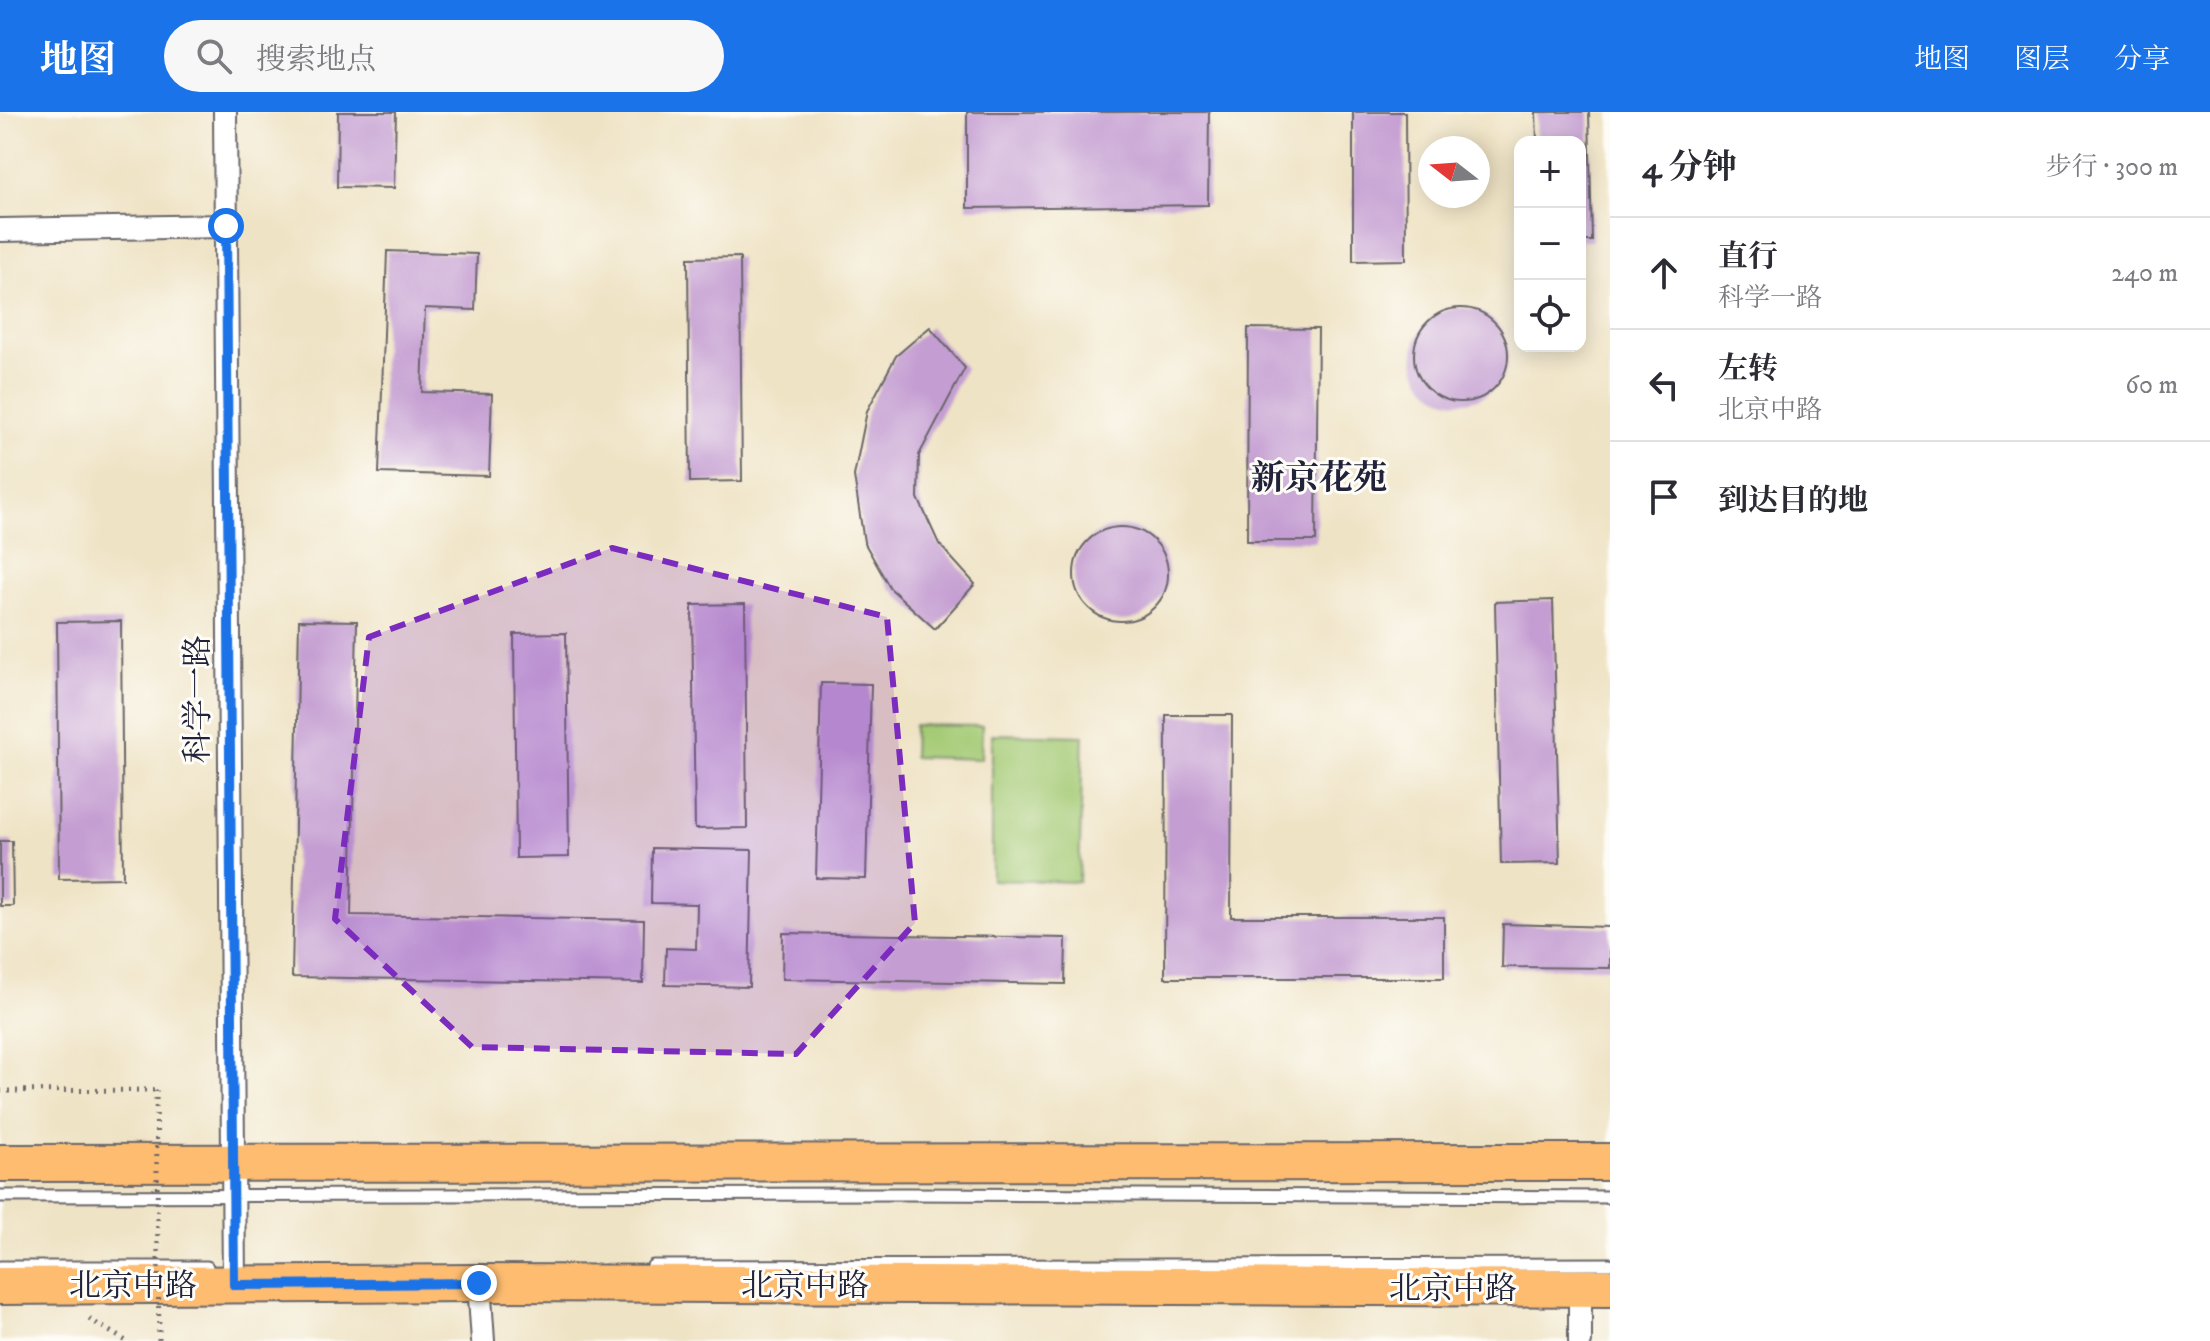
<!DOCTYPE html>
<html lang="zh">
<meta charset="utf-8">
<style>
:root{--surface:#fff;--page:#f7f7f7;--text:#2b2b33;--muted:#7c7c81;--line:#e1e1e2;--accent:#1a73e8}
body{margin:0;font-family:"IM FELL DW Pica","Noto Serif SC",serif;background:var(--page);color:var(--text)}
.controls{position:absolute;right:24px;top:24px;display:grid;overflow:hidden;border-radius:16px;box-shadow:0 4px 20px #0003}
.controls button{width:72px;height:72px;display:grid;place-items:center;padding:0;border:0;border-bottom:2px solid var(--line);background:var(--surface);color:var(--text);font:40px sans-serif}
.compass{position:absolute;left:1418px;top:24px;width:72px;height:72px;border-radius:50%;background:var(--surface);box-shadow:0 4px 20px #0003;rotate:287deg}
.stop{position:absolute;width:24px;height:24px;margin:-18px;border:6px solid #1a73e8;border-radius:50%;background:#fff}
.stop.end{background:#1a73e8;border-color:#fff;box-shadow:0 2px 8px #0008}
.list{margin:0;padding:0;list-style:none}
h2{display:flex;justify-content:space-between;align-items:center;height:104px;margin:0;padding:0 32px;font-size:34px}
h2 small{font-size:26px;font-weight:400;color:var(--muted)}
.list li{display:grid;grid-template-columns:52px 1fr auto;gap:24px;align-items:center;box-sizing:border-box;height:112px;padding:0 32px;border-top:2px solid var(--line)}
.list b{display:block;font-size:30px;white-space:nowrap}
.list p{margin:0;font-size:26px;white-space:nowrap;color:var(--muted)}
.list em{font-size:26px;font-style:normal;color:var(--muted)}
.icon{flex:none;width:44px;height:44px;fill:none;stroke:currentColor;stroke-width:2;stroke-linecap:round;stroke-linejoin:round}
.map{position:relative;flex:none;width:1610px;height:1229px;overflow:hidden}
header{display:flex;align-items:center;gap:48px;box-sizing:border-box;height:112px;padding:0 40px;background:var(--accent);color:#fff}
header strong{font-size:38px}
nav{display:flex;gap:44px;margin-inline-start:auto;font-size:28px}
.search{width:560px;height:72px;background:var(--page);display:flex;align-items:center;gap:20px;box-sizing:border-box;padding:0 28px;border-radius:44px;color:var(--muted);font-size:30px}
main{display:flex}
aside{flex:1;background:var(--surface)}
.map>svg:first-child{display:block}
</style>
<header>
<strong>地图</strong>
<div class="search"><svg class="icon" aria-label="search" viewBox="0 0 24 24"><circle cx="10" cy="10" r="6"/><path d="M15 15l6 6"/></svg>搜索地点</div>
<nav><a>地图</a><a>图层</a><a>分享</a></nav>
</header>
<main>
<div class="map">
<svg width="1610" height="1229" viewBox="0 0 1610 1229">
<rect width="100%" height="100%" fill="#fdfcf7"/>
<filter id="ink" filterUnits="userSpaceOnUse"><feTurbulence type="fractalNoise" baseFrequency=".0125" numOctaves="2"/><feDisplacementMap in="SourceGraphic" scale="16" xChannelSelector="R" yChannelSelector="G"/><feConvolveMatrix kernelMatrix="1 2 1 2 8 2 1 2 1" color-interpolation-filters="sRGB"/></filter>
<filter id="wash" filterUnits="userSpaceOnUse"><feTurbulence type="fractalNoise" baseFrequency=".006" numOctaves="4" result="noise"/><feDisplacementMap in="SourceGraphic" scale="32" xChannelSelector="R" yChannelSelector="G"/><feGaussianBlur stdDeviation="1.8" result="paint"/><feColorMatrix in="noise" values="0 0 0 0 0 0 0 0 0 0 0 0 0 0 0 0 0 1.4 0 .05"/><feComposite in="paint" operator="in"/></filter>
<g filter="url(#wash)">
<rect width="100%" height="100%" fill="#efe3c5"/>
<path fill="#a4ca74" stroke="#637658" stroke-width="2" d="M914 613 982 614 981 647 913 645Z
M992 622 1083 624 1079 770 992 768Z"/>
<g id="blocks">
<path fill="#c49ed2" d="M338 0H396L394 76 337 75Z
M967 0H1209L1208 93 967 96Z
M1353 0H1405L1406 148 1353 149Z
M1536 0H1589L1592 129H1580V30H1537Z
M387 139 477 142 475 198 425 196 422 280 492 282 489 364 379 361Z
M740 145 742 369 690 370 688 146Z
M1414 243a47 47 0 1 1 94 0a47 47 0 1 1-94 0Z
M930 215 965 256 919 343 918 386 939 432 975 472 935 517 890 476 864 430 854 364 867 299 896 244Z
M1248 216 1318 217 1316 429H1247Z
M1074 462a47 47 0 1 1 94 0a47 47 0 1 1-94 0Z
M1553 488 1560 751 1501 752 1495 490Z
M745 492 747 716 695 717 692 493Z
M299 508 357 509 351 803 644 808 643 871 292 865Z
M121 509 123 766 59 767 57 510Z
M566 521 569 745 516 746 514 522Z
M821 571 871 572 866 767 816 766Z
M1166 603H1232L1231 805H1444V866H1165Z
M0 729H12L13 794H0Z
M652 736 752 738 749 875 665 873 666 836 696 837 697 792 651 791Z
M1503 812 1610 815V856L1502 855Z
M783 821 1066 826 1065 872 782 867Z"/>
</g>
</g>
<g filter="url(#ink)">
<use href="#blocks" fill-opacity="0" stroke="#6a666b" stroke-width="2"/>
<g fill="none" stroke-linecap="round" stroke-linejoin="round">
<g stroke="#6a666b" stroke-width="15">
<path id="service" d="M0 1084 907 1082 1610 1085
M653 1154 1610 1152
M0 1155H207"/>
</g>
<g stroke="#6a666b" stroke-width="26">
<path id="minor" d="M225 0 234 1173
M0 118 226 114
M479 1171 483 1229
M1580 1229V1176"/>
</g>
<g stroke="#6a666b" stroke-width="40">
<path id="primary" d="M0 1051 1610 1050
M0 1174 479 1171 1610 1176"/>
</g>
<path stroke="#6a666b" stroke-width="5" stroke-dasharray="2 6" stroke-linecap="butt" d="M0 979 156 978
M89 1207 126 1229"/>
<use href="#service" stroke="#fff" stroke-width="11"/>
<use href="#minor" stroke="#fff" stroke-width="22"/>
<use href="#primary" stroke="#fdbc70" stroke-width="36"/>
<path stroke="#6a666b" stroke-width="5" stroke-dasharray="2 6" stroke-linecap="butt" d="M156 978 159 1229"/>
</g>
</g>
<g fill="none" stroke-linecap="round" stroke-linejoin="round" filter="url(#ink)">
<path stroke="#1a73e8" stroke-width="10" d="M226 114 234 1173 479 1171"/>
</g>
<path fill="#7b2cbf" fill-opacity="0.2" stroke="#7b2cbf" stroke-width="6" stroke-dasharray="16 10" stroke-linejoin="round" d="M612 436 887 505 915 811 796 942 472 935 335 807 369 525Z"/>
<g text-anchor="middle" stroke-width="6" stroke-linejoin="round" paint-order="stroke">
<g font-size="32" fill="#22223b" stroke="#fdfcf7">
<text transform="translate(197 587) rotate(-90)" y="11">科学一路</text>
<text x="133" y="1184">北京中路</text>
<text x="805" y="1184">北京中路</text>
<text x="1453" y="1187">北京中路</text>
</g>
<g font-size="34" font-weight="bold" fill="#22223b" stroke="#fdfcf7">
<text x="1319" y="377">新京花苑</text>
</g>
</g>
</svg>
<div class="controls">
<button>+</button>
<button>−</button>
<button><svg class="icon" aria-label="locate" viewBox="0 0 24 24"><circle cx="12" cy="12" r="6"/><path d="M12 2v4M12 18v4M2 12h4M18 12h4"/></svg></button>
</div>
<svg class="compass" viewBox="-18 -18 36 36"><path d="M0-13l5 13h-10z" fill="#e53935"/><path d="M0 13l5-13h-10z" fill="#7c7c81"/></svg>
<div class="stop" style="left:226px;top:114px"></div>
<div class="stop end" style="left:479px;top:1171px"></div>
</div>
<aside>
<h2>4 分钟<small>步行 · 300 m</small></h2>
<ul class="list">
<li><svg class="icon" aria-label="ahead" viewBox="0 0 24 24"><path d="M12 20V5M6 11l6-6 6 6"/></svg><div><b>直行</b><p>科学一路</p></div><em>240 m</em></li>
<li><svg class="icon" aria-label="left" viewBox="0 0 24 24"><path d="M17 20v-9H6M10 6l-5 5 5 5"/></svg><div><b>左转</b><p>北京中路</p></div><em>60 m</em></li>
<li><svg class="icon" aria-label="arrive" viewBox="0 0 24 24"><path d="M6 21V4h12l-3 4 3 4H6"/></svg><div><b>到达目的地</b></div></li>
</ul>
</aside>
</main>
